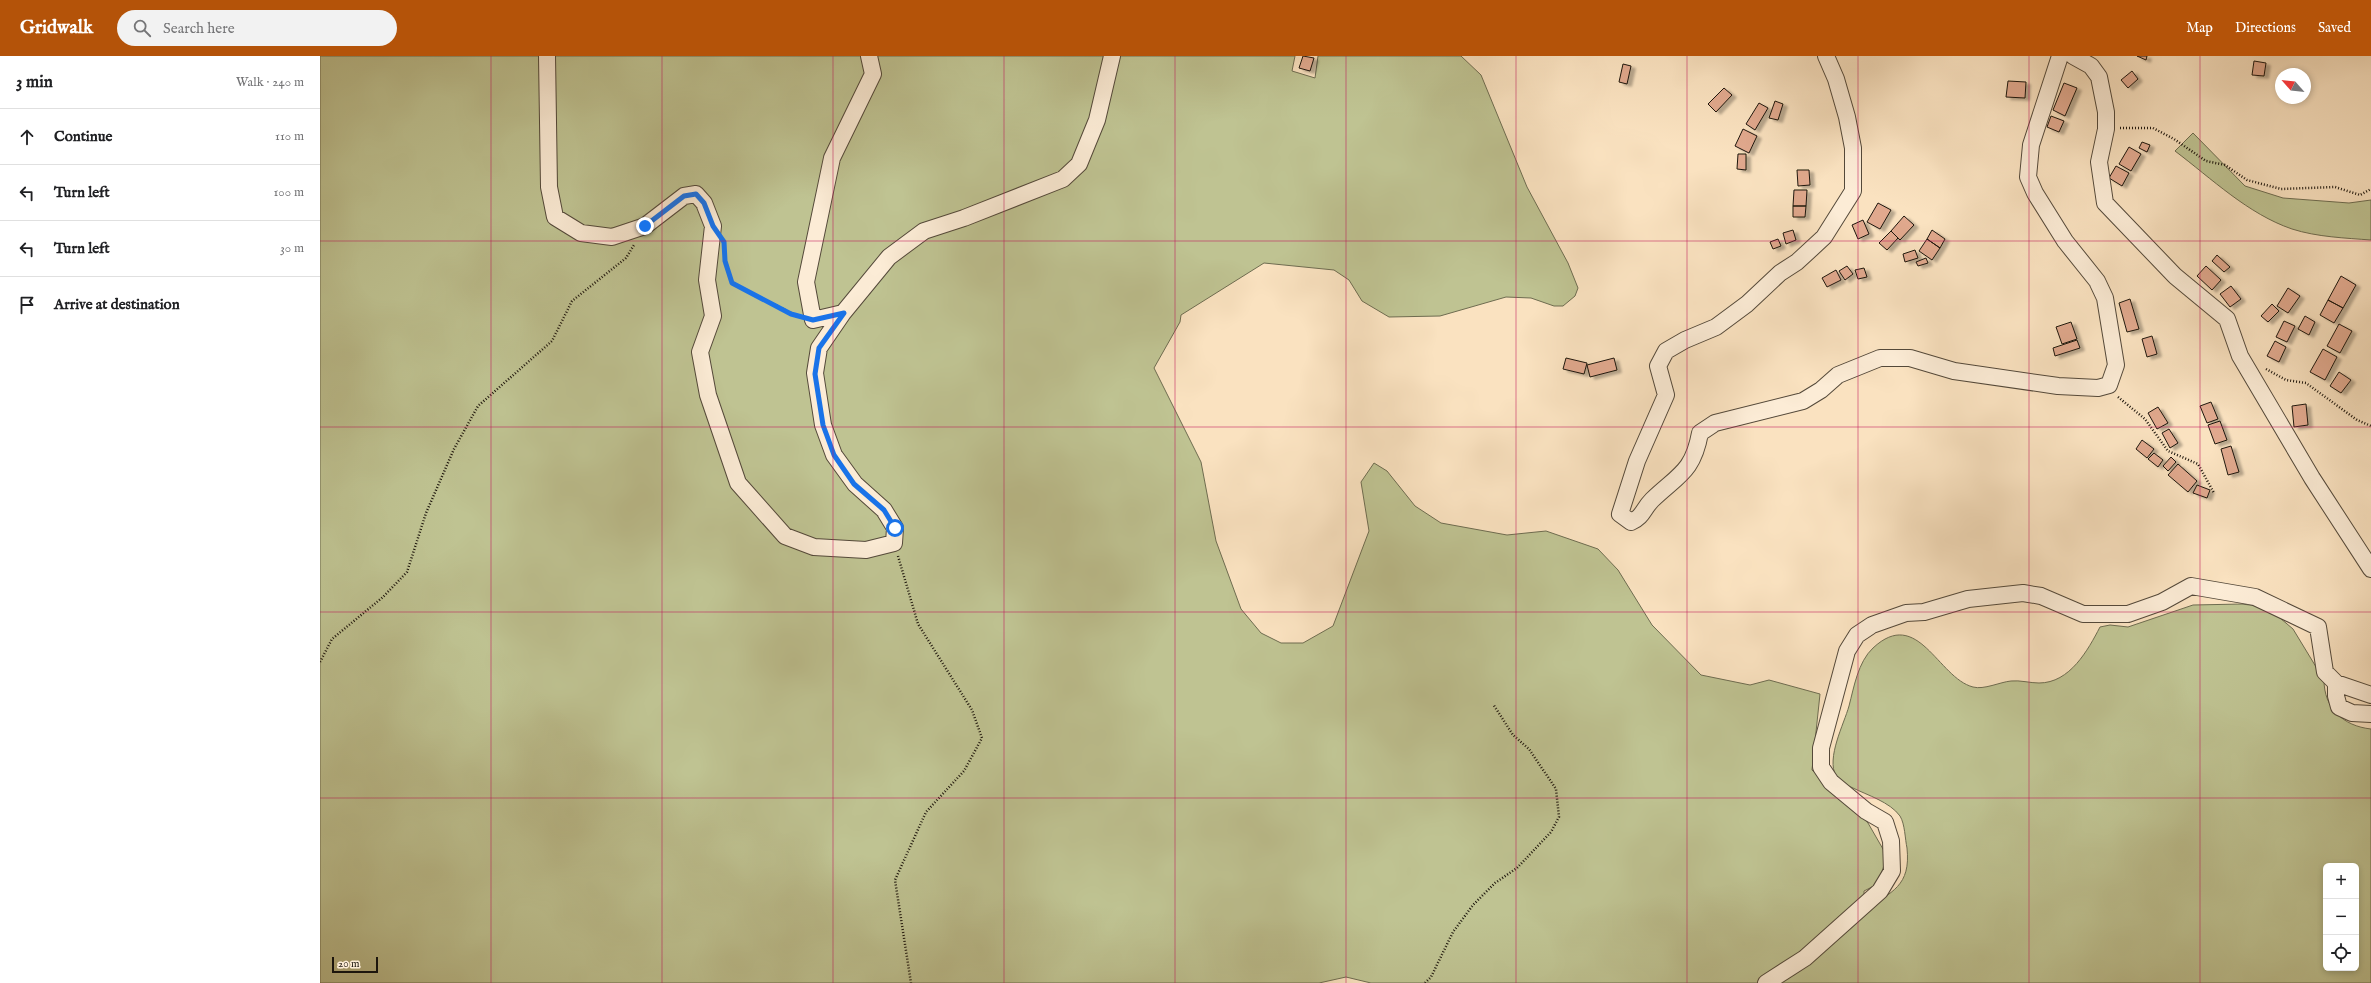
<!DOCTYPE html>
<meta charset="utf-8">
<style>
:root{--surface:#fff;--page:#f2f2f2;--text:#202124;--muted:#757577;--line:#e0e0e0;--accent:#b45309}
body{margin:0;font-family:"IM FELL English",serif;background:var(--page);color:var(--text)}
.controls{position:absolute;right:12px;bottom:12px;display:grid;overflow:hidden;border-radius:6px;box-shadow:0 2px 6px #0003}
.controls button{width:36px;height:36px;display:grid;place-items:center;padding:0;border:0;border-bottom:1px solid var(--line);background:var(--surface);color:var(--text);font:20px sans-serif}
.compass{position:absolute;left:1955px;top:12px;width:36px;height:36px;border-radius:50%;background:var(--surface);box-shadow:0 2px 6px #0003;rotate:297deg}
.scale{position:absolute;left:12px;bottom:10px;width:46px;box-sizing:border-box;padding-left:4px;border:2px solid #1d160d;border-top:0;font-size:11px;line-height:14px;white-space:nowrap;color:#1d160d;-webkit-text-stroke:3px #fcecd6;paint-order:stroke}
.stop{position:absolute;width:12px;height:12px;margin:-9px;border:3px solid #1a73e8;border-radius:50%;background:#fff}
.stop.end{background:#1a73e8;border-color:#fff;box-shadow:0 1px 4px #0008}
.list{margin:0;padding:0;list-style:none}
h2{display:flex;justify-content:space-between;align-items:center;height:52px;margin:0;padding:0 16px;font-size:17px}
h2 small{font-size:13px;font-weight:400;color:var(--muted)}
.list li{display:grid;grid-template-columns:26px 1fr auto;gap:12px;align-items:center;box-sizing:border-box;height:56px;padding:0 16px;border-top:1px solid var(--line)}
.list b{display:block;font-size:15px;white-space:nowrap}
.list em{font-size:13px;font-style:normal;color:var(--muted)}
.icon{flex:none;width:22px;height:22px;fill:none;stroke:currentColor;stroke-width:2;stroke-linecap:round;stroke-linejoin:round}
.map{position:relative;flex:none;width:2051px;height:927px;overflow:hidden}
header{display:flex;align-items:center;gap:24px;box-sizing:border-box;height:56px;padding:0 20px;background:var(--accent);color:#fff}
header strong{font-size:19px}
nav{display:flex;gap:22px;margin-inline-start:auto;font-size:14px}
.search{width:280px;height:36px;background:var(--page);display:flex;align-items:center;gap:10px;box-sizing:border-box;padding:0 14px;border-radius:22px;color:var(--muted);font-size:15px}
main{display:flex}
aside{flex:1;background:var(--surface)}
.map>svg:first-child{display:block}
</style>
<header>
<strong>Gridwalk</strong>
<div class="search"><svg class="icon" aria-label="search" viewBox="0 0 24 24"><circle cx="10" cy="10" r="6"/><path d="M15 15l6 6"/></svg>Search here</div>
<nav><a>Map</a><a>Directions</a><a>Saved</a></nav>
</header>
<main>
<aside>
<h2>3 min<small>Walk · 240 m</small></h2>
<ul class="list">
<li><svg class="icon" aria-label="ahead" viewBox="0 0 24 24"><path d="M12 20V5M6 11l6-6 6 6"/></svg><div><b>Continue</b></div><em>110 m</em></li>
<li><svg class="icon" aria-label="left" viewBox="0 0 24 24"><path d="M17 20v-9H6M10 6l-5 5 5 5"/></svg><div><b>Turn left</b></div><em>100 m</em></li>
<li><svg class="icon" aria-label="left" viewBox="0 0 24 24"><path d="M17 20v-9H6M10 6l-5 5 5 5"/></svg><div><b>Turn left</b></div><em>30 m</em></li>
<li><svg class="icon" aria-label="arrive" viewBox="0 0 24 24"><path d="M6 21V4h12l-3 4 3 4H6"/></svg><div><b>Arrive at destination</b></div></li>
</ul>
</aside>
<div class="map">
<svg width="2051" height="927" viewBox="0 0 2051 927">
<defs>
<filter id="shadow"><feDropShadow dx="4.5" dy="2.5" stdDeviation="1" flood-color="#0004"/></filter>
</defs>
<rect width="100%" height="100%" fill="#fae2c0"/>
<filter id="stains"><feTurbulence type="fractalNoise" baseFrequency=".005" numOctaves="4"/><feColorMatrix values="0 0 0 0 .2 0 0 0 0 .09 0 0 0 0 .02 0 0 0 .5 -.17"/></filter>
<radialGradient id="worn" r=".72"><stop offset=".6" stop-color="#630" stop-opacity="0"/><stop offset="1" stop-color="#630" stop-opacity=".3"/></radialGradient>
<path fill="#bfc392" stroke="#6e6c50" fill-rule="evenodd" d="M0 0H975L972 15 995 22 998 0H1141L1161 19 1207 131 1248 207 1258 232 1255 240 1243 250H1234L1211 242 1186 241 1120 260 1069 261 1042 245 1029 224 1014 214 944 207 861 259 860 266 834 312 881 406 896 485 921 553 941 577 961 587H983L1013 570 1049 475 1041 426 1054 407 1067 415 1095 450 1121 467 1187 479 1226 475 1278 493 1298 514 1332 569 1381 619 1430 629 1449 624 1500 638 1492 714 1548 767 1567 800 1558 828 1544 835V854C1572 836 1591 830 1587 792 1585 783 1585 768 1580 760 1570 746 1547 739 1533 732 1527 729 1519 727 1516 720 1506 702 1524 668 1529 650 1534 631 1538 606 1553 592 1598 550 1618 622 1653 631 1664 634 1680 626 1691 625 1700 624 1710 627 1719 627 1750 627 1768 594 1780 571L1790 569 1808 571 1873 549 1922 548 1937 550 1960 562 1973 573 2004 624C2004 652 2023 670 2051 673V927H1051L1026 921 999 927H0ZM2006 810H2036V912H2006Z
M1873 77 1925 130 1963 142 2029 147 2051 144V184C2025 182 1997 181 1972 173 1928 158 1892 123 1855 95Z"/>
<path fill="#e1a98e" stroke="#1d160d" filter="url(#shadow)" d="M983 0 994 2 990 15 979 12Z
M1817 0H1827L1826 4Z
M1934 5 1946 7 1944 20 1932 19Z
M1303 8 1311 10 1307 28 1299 26Z
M1812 15 1818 23 1808 32 1801 24Z
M1688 25 1706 26 1705 42 1686 41Z
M1744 27 1757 32 1745 60 1733 54Z
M1404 32 1412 39 1396 56 1388 48Z
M1455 45 1463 48 1458 64 1449 62Z
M1439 47 1448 52 1435 74 1426 68Z
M1731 60 1744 65 1739 76 1727 71Z
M1423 73 1437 80 1429 97 1415 90Z
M1822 86 1830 89 1827 96 1819 92Z
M1809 91 1821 98 1811 115 1799 108Z
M1418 98H1426V114L1417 113Z
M1796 110 1809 117 1802 130 1789 122Z
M1477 114H1489L1490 129 1478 130Z
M1474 134H1487L1486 150H1473Z
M1558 147 1571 154 1560 173 1547 166Z
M1473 150H1486L1485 161H1473Z
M1584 160 1594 169 1580 184 1571 175Z
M1543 164 1549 178 1538 183 1532 169Z
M1473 174 1476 184 1466 188 1463 177Z
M1612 174 1625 183 1620 192 1607 183Z
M1571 175 1578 182 1567 194 1559 187Z
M1458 183 1461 190 1453 193 1450 186Z
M1607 183 1620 192 1612 204 1599 195Z
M1595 194 1598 202 1585 206 1583 198Z
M1897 199 1910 211 1904 216 1892 205Z
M1606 202 1608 207 1598 210 1596 206Z
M1527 210 1533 218 1525 224 1519 215Z
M1886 210 1901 224 1892 234 1877 220Z
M1544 212 1547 221 1538 223 1535 214Z
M1516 214 1521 224 1507 231 1502 222Z
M2021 220 2036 229 2023 252 2008 244Z
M1911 230 1921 243 1910 251 1900 238Z
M1968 232 1980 240 1968 257 1957 250Z
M1810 243 1819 273 1807 276 1799 247Z
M2008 244 2023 252 2014 267 2000 259Z
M1952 248 1959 255 1948 266 1941 260Z
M1985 260 1995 266 1989 279 1978 273Z
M1964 265 1975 270 1967 286 1956 281Z
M1751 266 1757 283 1742 288 1736 271Z
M2019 268 2032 275 2020 297 2007 290Z
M1832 280 1837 298 1827 301 1822 283Z
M1757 284 1760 292 1735 300 1733 292Z
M1955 285 1966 291 1959 306 1947 300Z
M2003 293 2017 301 2005 324 1990 316Z
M1246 302 1267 307 1264 318 1243 313Z
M1294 302 1297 314 1270 321 1267 309Z
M2019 316 2031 324 2021 337 2010 330Z
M1891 346 1898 363 1887 367 1880 350Z
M1986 348 1988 369 1974 371 1972 350Z
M1838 351 1848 367 1837 373 1828 357Z
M1900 365 1907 384 1895 388 1888 369Z
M1849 373 1858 387 1850 392 1842 377Z
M1822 384 1834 393 1827 402 1816 393Z
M1911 390 1919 416 1908 419 1901 393Z
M1834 397 1843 404 1838 411 1828 403Z
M1851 401 1856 406 1848 415 1843 410Z
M1858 408 1877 425 1868 436 1848 419Z
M1877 429 1890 434 1887 442 1873 437Z"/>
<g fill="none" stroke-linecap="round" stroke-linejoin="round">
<g stroke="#54493a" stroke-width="18">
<path id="minor" d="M227 0 229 131 235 161 261 177 292 181 325 170 364 140 376 138 384 147 393 170 387 224 393 260 380 296 388 339 418 427 465 480 494 491 546 494 574 487 575 472 564 454 535 428 514 399 503 369 495 317 499 292 523 257 569 201 604 175 644 162 743 123 759 108 777 64 792 0
M1506 0 1516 23 1527 61 1533 92V135L1504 181 1477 206 1460 217 1427 248 1396 271 1365 284 1346 295 1338 310 1346 339 1317 405 1300 458 1311 466C1323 461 1323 453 1332 444 1358 419 1373 416 1380 377L1395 367 1483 345 1501 334 1518 319 1560 302H1590L1634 315 1738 330 1778 332 1789 329 1796 309 1785 242 1777 225 1745 185 1715 137 1708 121 1711 89 1740 0
M1753 0 1771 10 1779 21 1786 56V73L1779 106 1785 147 1855 220 1907 263 1920 300 1992 422 2051 513
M523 257 493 264 486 226 512 102 553 18 549 0
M2016 627V640L2019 651 2032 657 2051 658
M1446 927 1485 902 1560 835 1572 815 1571 785 1565 766 1546 755 1511 726 1501 711V692L1527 595 1537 579 1552 569 1586 557 1604 556 1648 543 1703 537 1721 540 1763 558H1808L1842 546 1871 530 1935 541 1998 571 2005 616 2016 627 2051 639"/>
</g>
<path stroke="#1d160d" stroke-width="2.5" stroke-dasharray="1 2" stroke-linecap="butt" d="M1800 72H1833L1854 83 1886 105 1905 109 1927 124 1961 133 2015 131 2040 139 2051 133
M406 206 412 227 477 260
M1946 313 1966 324 1986 327 2037 364 2051 370
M1798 341 1825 363 1848 395 1878 408 1894 437
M578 500 598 568 652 654 662 682 644 715 606 756 575 824 591 927
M0 606 12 583 63 541 87 516 106 457 134 393 158 350 232 285 252 245 306 202 314 189
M1105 927 1111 921 1133 876 1153 849 1175 827 1197 812 1231 776 1239 761 1236 733 1209 693 1193 679 1173 648"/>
<use href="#minor" stroke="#fcecd6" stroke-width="16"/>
</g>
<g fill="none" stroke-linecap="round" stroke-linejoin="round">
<path stroke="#1a73e8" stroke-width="5" d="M325 170 364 140 376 138 384 147 393 170 404 186 405 205 412 227 471 258 493 264 524 257 499 292 495 318 503 369 514 399 534 428 564 454 575 472"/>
</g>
<path fill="none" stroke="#c2185b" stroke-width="1" stroke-opacity="0.55" d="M171 0V927M342 0V927M513 0V927M684 0V927M855 0V927M1026 0V927M1196 0V927M1367 0V927M1538 0V927M1709 0V927M1880 0V927M0 185H2051M0 371H2051M0 556H2051M0 742H2051"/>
<rect width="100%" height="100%" filter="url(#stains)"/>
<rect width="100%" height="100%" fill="url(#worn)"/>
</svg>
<div class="controls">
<button>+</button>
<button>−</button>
<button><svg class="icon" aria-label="locate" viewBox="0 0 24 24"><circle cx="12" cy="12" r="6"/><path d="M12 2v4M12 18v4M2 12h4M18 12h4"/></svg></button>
</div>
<svg class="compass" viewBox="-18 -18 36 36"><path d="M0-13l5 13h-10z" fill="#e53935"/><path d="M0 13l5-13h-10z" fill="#757577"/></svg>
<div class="scale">20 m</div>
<div class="stop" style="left:575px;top:472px"></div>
<div class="stop end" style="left:325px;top:170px"></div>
</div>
</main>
